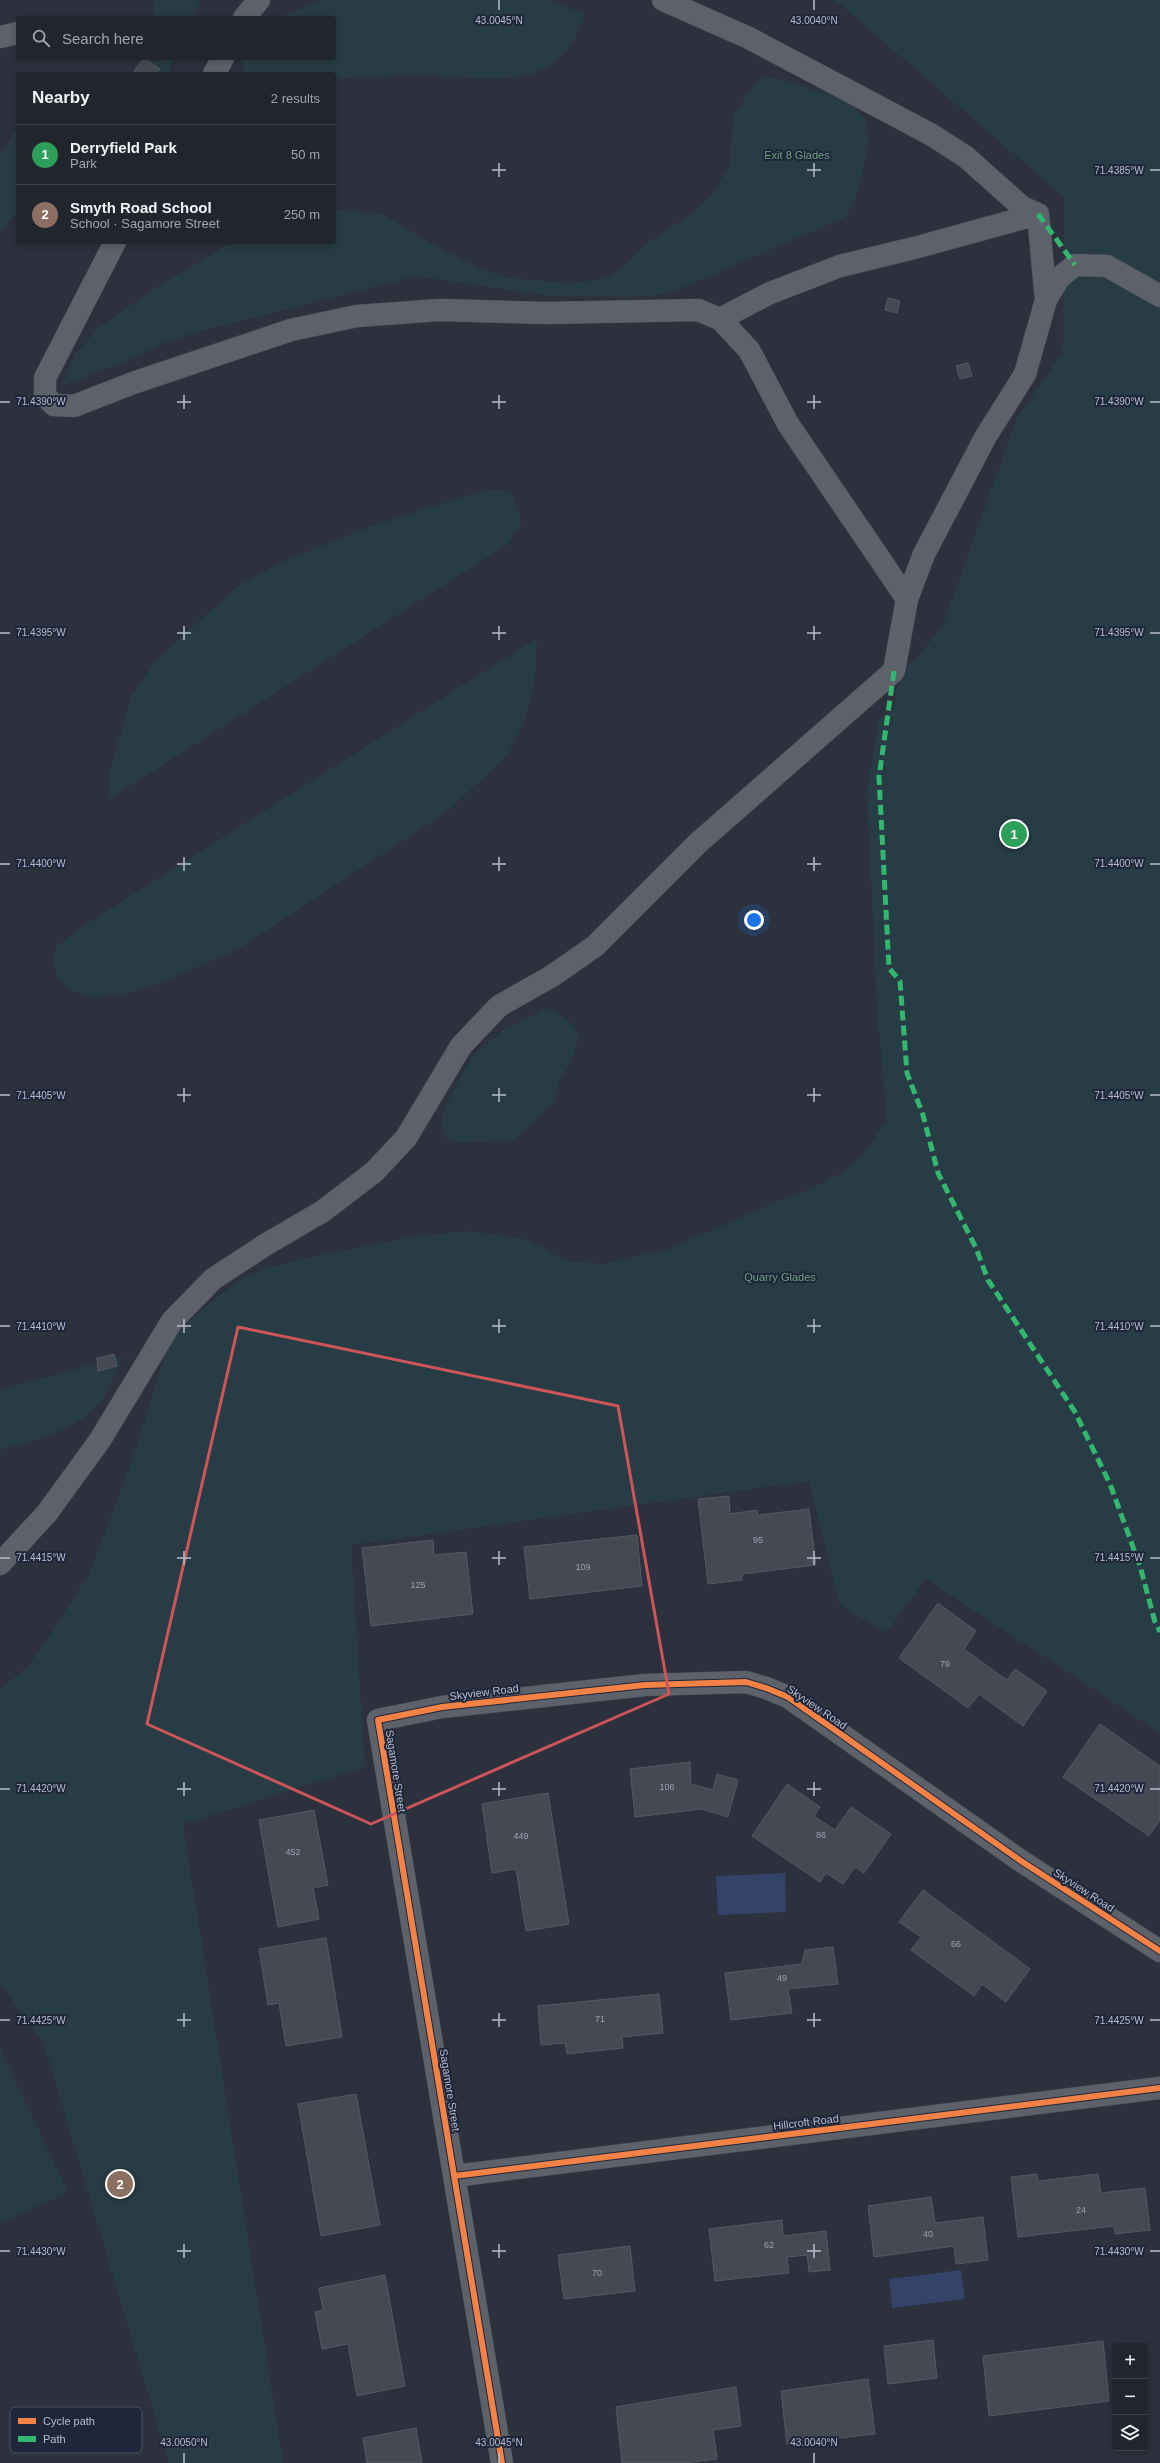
<!DOCTYPE html>
<meta charset="utf-8">
<style>
:root{--surface:#21252e;--page:#2d313a;--text:#f1f3f6;--muted:#a2a5aa;--line:#3e424a;--accent:#868c9b}
body{margin:0;font-family:Arial,sans-serif;background:var(--page);color:var(--text)}
.controls{position:absolute;right:12px;bottom:12px;display:grid;overflow:hidden;border-radius:4px;box-shadow:0 2px 6px #0003}
.controls button{width:36px;height:36px;display:grid;place-items:center;padding:0;border:0;border-bottom:1px solid var(--line);background:var(--surface);color:var(--text);font:20px sans-serif}
.you{position:absolute;left:754px;top:920px;width:14px;height:14px;margin:-10px;border:3px solid #fff;border-radius:50%;background:#1a73e8;box-shadow:0 0 0 6px #1a73e833}
.badge{display:grid;place-items:center;width:26px;height:26px;border-radius:50%;background:var(--accent);color:#fff;font-size:13px;font-weight:700}
.pin{position:absolute;translate:-50% -50%;border:2px solid #fff;box-shadow:0 1px 4px #0006}
.list{margin:0;padding:0;list-style:none}
h2{display:flex;justify-content:space-between;align-items:center;height:52px;margin:0;padding:0 16px;font-size:17px}
h2 small{font-size:13px;font-weight:400;color:var(--muted)}
.list li{display:grid;grid-template-columns:26px 1fr auto;gap:12px;align-items:center;box-sizing:border-box;height:60px;padding:0 16px;border-top:1px solid var(--line)}
.list b{display:block;font-size:15px;white-space:nowrap}
.list p{margin:0;font-size:13px;white-space:nowrap;color:var(--muted)}
.list em{font-size:13px;font-style:normal;color:var(--muted)}
.icon{flex:none;width:22px;height:22px;fill:none;stroke:currentColor;stroke-width:2;stroke-linecap:round;stroke-linejoin:round}
.map{position:relative;flex:none;width:1160px;height:2463px;overflow:hidden}
.search{position:absolute;background:var(--surface);box-shadow:0 2px 6px #0003;left:16px;top:16px;width:320px;height:44px;display:flex;align-items:center;gap:10px;box-sizing:border-box;padding:0 14px;border-radius:4px;color:var(--muted);font-size:15px}
.panel{position:absolute;background:var(--surface);box-shadow:0 2px 6px #0003;left:16px;top:72px;width:320px;height:172px;border-radius:4px}
.map>svg:first-child{display:block}
</style>
<div class="map">
<svg width="1160" height="2463" viewBox="0 0 1160 2463">
<rect width="100%" height="100%" fill="#2c313d"/>
<path fill="#283c45" d="M153 0H201L192 18H154Z
M321 0H549L586 14C578 29 572 50 558 60 518 90 464 75 419 75 390 75 362 77 334 79V74H245L242 58H334V18H279Z
M835 0H1160V1733L926 1579 886 1633 839 1604 809 1481 351 1545 365 1767 183 1824 283 2463H169L44 2044 0 1983V1690L29 1665 55 1628 90 1572 134 1455 165 1355 175 1332 236 1282 267 1268 303 1259 423 1235 470 1231 525 1239 567 1261 604 1264 669 1249 785 1198 813 1188 843 1172 862 1156 887 1120 877 1008 867 791 879 719 894 709 899 677 942 628 1017 418 1063 352 1064 197Z
M150 58H174L167 74H140Z
M766 76 788 81 852 103 865 119 869 141 858 192 850 210 843 218 668 294 633 297 550 296 429 278 412 277 197 332 161 344 139 356 61 386 75 354 100 327 155 288 233 242H334V210L383 214 429 242 479 269 510 278 570 283 604 279 623 267 647 243 695 211 712 195 729 166 734 115 759 78Z
M18 126V210L0 234V156Z
M502 490 512 494 522 521 508 544 108 800 110 773 131 696 158 658 237 587 281 562 366 528 481 491Z
M537 638 535 680 524 722 509 753 448 811 238 949 158 984 120 995 88 996 69 989 58 978 54 964 56 947 80 928Z
M547 1008C591 1027 580 1047 560 1080 558 1085 559 1090 556 1095 547 1112 529 1126 515 1140L458 1143 444 1136 441 1120 452 1092 473 1055 502 1031Z
M123 1356C116 1370 110 1390 100 1402 76 1432 35 1441 0 1450V1390Z
M0 2049 68 2192 0 2224Z"/>
<path fill="#344368" d="M785 1873 786 1912 718 1915 716 1876Z
M961 2270 965 2299 892 2308 889 2279Z"/>
<path fill="#444953" stroke="#545965" d="M144 58 160 69 155 74H137L134 71Z
M888 298 900 301 897 313 885 310Z
M968 363 972 376 960 379 956 366Z
M114 1354 117 1366 98 1371 97 1358Z
M729 1496 730 1514 757 1510 758 1515 809 1509 816 1565 742 1574V1580L708 1584 698 1499Z
M637 1535 642 1586 530 1599 524 1547Z
M433 1540 434 1555 466 1552 473 1614 371 1626 362 1548Z
M938 1603 976 1631 964 1649 1007 1680 1015 1669 1047 1691 1023 1726 979 1694 968 1708 899 1658Z
M1100 1724 1160 1766V1820L1149 1836 1063 1777Z
M690 1762 691 1784 713 1790 717 1774 738 1780 728 1817 702 1809 635 1817 630 1769Z
M787 1784 820 1807 814 1816 835 1830 851 1807 891 1834 864 1873 855 1867 843 1884 826 1873 820 1882 752 1836Z
M548 1793 569 1924 526 1931 516 1869 492 1873 482 1804Z
M314 1810 328 1885 313 1888 319 1919 278 1927 259 1820Z
M923 1890 1030 1969 1006 2002 982 1984 974 1996 911 1950 921 1937 899 1922Z
M326 1938 342 2037 286 2046 279 2003 268 2005 259 1949Z
M833 1947 838 1984 788 1989 792 2013 731 2020 725 1973 802 1964 805 1950Z
M659 1994 663 2033 622 2037 623 2048 567 2054 565 2043 541 2045 538 2006Z
M356 2094 380 2225 321 2236 298 2104Z
M1037 2174 1038 2181 1098 2174 1101 2193 1145 2188 1150 2230 1115 2234 1114 2226 1018 2237 1011 2177Z
M931 2197 935 2223 983 2217 988 2260 956 2264 954 2246 874 2257 868 2206Z
M782 2220 783 2236 826 2231 830 2270 809 2272 807 2255 787 2257 789 2273 715 2281 709 2229Z
M630 2246 635 2291 564 2299 558 2255Z
M385 2275 405 2386 357 2396 348 2344 322 2349 315 2312 323 2310 319 2288Z
M933 2340 937 2378 888 2384 884 2346Z
M1103 2341 1109 2401 989 2416 983 2356Z
M868 2379 875 2434 787 2444 781 2391Z
M736 2387 741 2426 713 2430 717 2459 685 2463H622L616 2407Z
M416 2428 422 2463H367L363 2438Z"/>
<g fill="none" stroke-linecap="round" stroke-linejoin="round">
<g stroke="#494d56" stroke-width="23">
<path id="minor" d="M663 0 749 38 932 135 966 157 1022 207 1038 214 1046 300
M244 18 259 0
M0 37 18 33
M214 74 223 58
M115 242 45 378V396L54 405 74 406 133 383 291 330 357 316 440 310 547 313 698 310 720 319 749 350 788 424 907 599
M720 319 770 293 840 266 914 248 1038 214
M0 1564 47 1513 100 1440 172 1321 213 1279 265 1245 323 1211 374 1172 406 1138 461 1046 499 1006 552 976 595 946 698 843 894 671 907 599 924 554 986 436 1025 374 1046 300 1059 278 1075 265 1107 266 1160 296
M454 2176 1160 2088
M502 2463 378 1720 442 1707 645 1685 746 1682 766 1688 788 1697 1021 1861 1160 1951"/>
</g>
<use href="#minor" stroke="#5d616a" stroke-width="22"/>
<path stroke="#33b770" stroke-width="5" stroke-dasharray="10 5" stroke-linecap="butt" d="M1038 214 1075 265
M894 671 879 777 889 968 900 981 907 1073 923 1115 938 1173 976 1248 988 1280 1075 1412 1110 1484 1140 1566 1155 1622 1160 1632"/>
<g stroke="#1e263a" stroke-width="8">
<path id="cycleway" d="M454 2176 1160 2088
M502 2463 378 1720 442 1707 645 1685 746 1682 766 1688 788 1697 1021 1861 1160 1951"/>
</g>
<use href="#cycleway" stroke="#f48246" stroke-width="6"/>
</g>
<path fill="none" stroke="#cd555a" stroke-width="3" stroke-linejoin="round" d="M238 1327 618 1406 669 1694 371 1824 147 1724Z"/>
<path fill="none" stroke="#b7bdce" stroke-width="1.5" d="M499 0V10M814 0V10M499 163V177M814 163V177M492 170H506M807 170H821M1150 170H1160M184 395V409M499 395V409M814 395V409M0 402H10M177 402H191M492 402H506M807 402H821M1150 402H1160M184 626V640M499 626V640M814 626V640M0 633H10M177 633H191M492 633H506M807 633H821M1150 633H1160M184 857V871M499 857V871M814 857V871M0 864H10M177 864H191M492 864H506M807 864H821M1150 864H1160M184 1088V1102M499 1088V1102M814 1088V1102M0 1095H10M177 1095H191M492 1095H506M807 1095H821M1150 1095H1160M184 1319V1333M499 1319V1333M814 1319V1333M0 1326H10M177 1326H191M492 1326H506M807 1326H821M1150 1326H1160M184 1551V1565M499 1551V1565M814 1551V1565M0 1558H10M177 1558H191M492 1558H506M807 1558H821M1150 1558H1160M184 1782V1796M499 1782V1796M814 1782V1796M0 1789H10M177 1789H191M492 1789H506M807 1789H821M1150 1789H1160M184 2013V2027M499 2013V2027M814 2013V2027M0 2020H10M177 2020H191M492 2020H506M807 2020H821M1150 2020H1160M184 2244V2258M499 2244V2258M814 2244V2258M0 2251H10M177 2251H191M492 2251H506M807 2251H821M1150 2251H1160M184 2453V2463M499 2453V2463M814 2453V2463"/>
<g text-anchor="middle" stroke-width="4" stroke-linejoin="round" paint-order="stroke">
<g font-size="9" fill="#9aa0af">
<text x="758" y="1543">95</text>
<text x="583" y="1570">109</text>
<text x="418" y="1588">125</text>
<text x="945" y="1667">79</text>
<text x="667" y="1790">106</text>
<text x="821" y="1838">86</text>
<text x="521" y="1839">449</text>
<text x="293" y="1855">452</text>
<text x="956" y="1947">66</text>
<text x="782" y="1981">49</text>
<text x="600" y="2022">71</text>
<text x="1081" y="2213">24</text>
<text x="928" y="2237">40</text>
<text x="769" y="2248">62</text>
<text x="597" y="2276">70</text>
</g>
<g font-size="11" fill="#6ca17f" stroke="#1e263a">
<text x="797" y="159">Exit 8 Glades</text>
<text x="780" y="1281">Quarry Glades</text>
</g>
<g font-size="11" fill="#b7bdce" stroke="#1e263a">
<text transform="translate(484 1692) rotate(-7)" y="4">Skyview Road</text>
<text transform="translate(817 1707) rotate(34)" y="4">Skyview Road</text>
<text transform="translate(396 1771) rotate(81)" y="4">Sagamore Street</text>
<text transform="translate(1084 1890) rotate(33)" y="4">Skyview Road</text>
<text transform="translate(450 2090) rotate(81)" y="4">Sagamore Street</text>
<text transform="translate(806 2122) rotate(-7)" y="4">Hillcroft Road</text>
</g>
</g>
<rect x="10" y="2407" width="132" height="46" rx="6" fill="#1e263a" stroke="#4c5366" stroke-width="1"/>
<rect x="18" y="2418" width="18" height="6" fill="#f48246"/>
<rect x="18" y="2436" width="18" height="6" fill="#33b770"/>
<g font-size="11" fill="#b7bdce">
<text x="43" y="2425">Cycle path</text>
<text x="43" y="2443">Path</text>
</g>
<g font-size="10" text-anchor="middle" fill="#b7bdce" stroke="#1e263a" stroke-width="4" stroke-linejoin="round" paint-order="stroke">
<text x="499" y="24">43.0045°N</text>
<text x="814" y="24">43.0040°N</text>
<text x="1119" y="174">71.4385°W</text>
<text x="1119" y="405">71.4390°W</text>
<text x="41" y="405">71.4390°W</text>
<text x="1119" y="636">71.4395°W</text>
<text x="41" y="636">71.4395°W</text>
<text x="1119" y="867">71.4400°W</text>
<text x="41" y="867">71.4400°W</text>
<text x="41" y="1099">71.4405°W</text>
<text x="1119" y="1099">71.4405°W</text>
<text x="41" y="1330">71.4410°W</text>
<text x="1119" y="1330">71.4410°W</text>
<text x="1119" y="1561">71.4415°W</text>
<text x="41" y="1561">71.4415°W</text>
<text x="41" y="1792">71.4420°W</text>
<text x="1119" y="1792">71.4420°W</text>
<text x="41" y="2024">71.4425°W</text>
<text x="1119" y="2024">71.4425°W</text>
<text x="1119" y="2255">71.4430°W</text>
<text x="41" y="2255">71.4430°W</text>
<text x="184" y="2446">43.0050°N</text>
<text x="499" y="2446">43.0045°N</text>
<text x="814" y="2446">43.0040°N</text>
</g>
</svg>
<div class="controls">
<button>+</button>
<button>−</button>
<button><svg class="icon" aria-label="layers" viewBox="0 0 24 24"><path d="M12 4l9 5-9 5-9-5zM3 14l9 5 9-5"/></svg></button>
</div>
<div class="you"></div>
<div class="pin badge" style="left:1014px;top:834px;background:#2e9e5b">1</div>
<div class="pin badge" style="left:120px;top:2184px;background:#8d6e63">2</div>
<div class="search"><svg class="icon" aria-label="search" viewBox="0 0 24 24"><circle cx="10" cy="10" r="6"/><path d="M15 15l6 6"/></svg>Search here</div>
<section class="panel">
<h2>Nearby<small>2 results</small></h2>
<ul class="list">
<li><span class="badge" style="background:#2e9e5b">1</span><div><b>Derryfield Park</b><p>Park</p></div><em>50 m</em></li>
<li><span class="badge" style="background:#8d6e63">2</span><div><b>Smyth Road School</b><p>School · Sagamore Street</p></div><em>250 m</em></li>
</ul>
</section>
</div>
